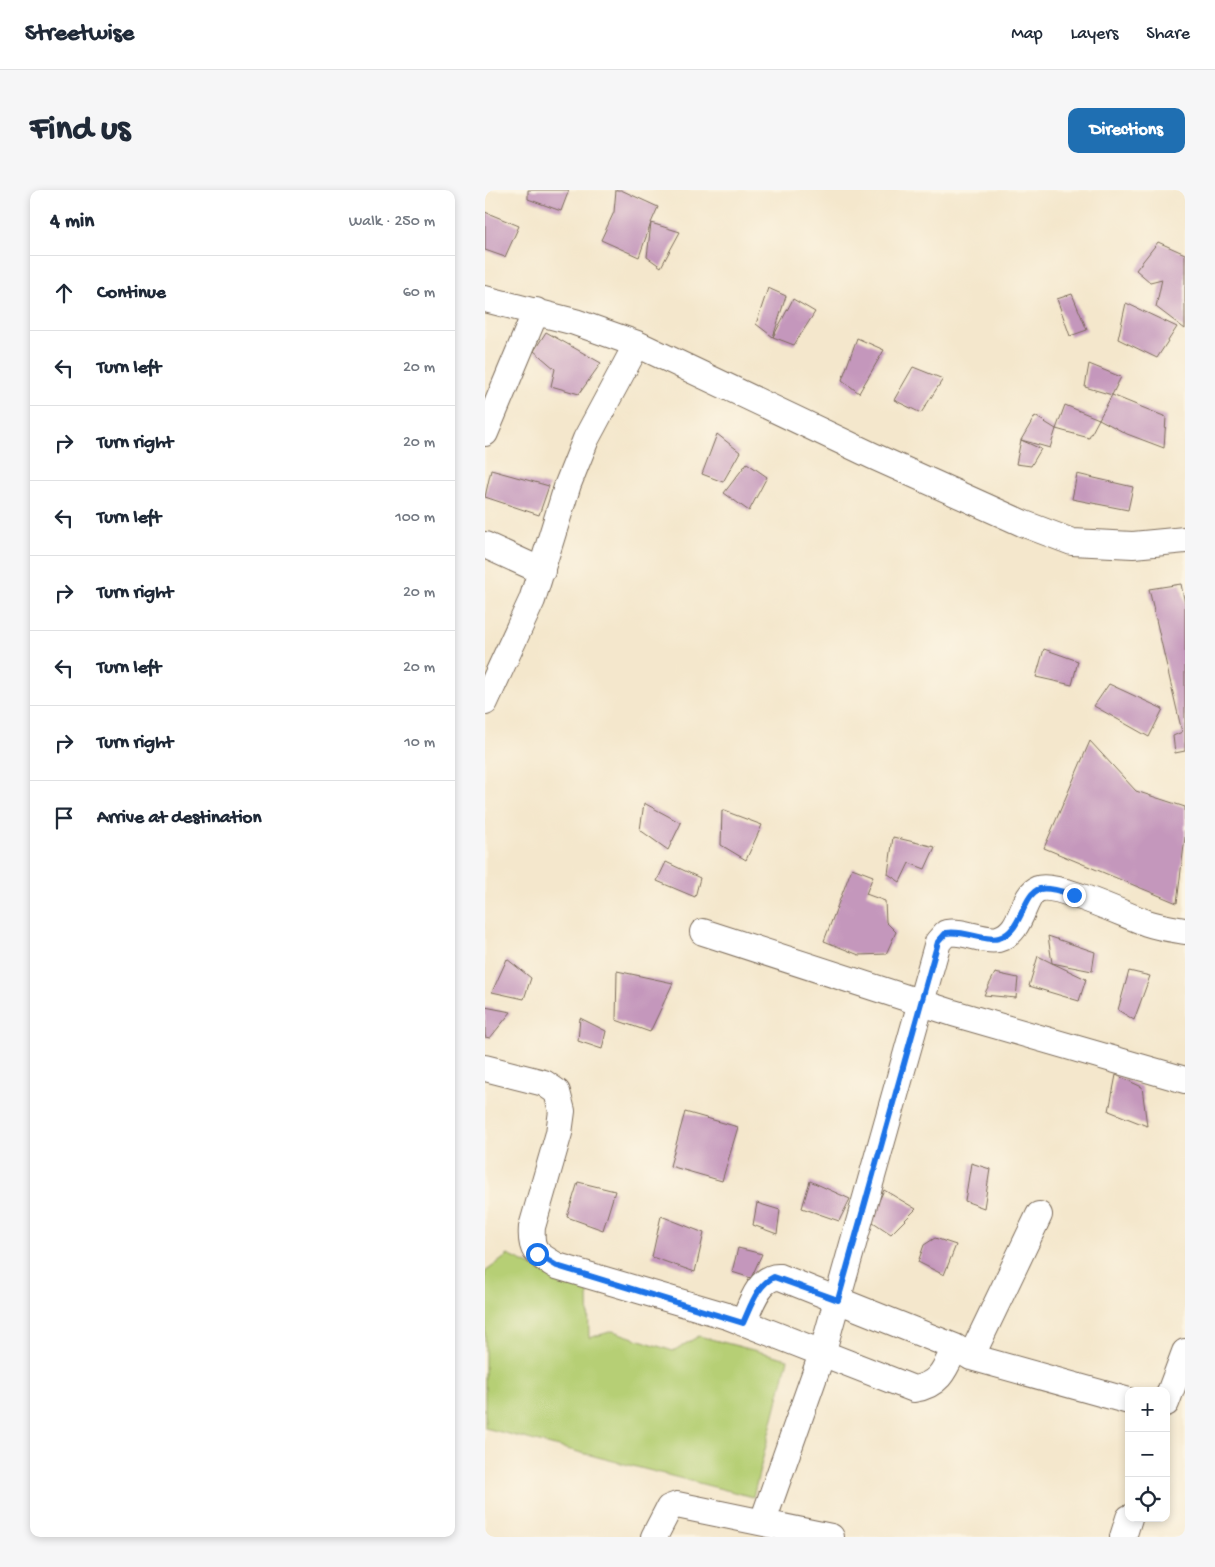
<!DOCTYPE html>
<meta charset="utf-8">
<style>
:root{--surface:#fff;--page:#f6f6f7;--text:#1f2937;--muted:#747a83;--line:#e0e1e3;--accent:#1f6fb2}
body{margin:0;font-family:"Gochi Hand",sans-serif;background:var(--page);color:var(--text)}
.controls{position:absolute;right:15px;bottom:15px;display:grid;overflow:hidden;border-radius:10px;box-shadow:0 2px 8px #0003}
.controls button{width:45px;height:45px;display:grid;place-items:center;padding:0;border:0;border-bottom:1px solid var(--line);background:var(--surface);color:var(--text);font:25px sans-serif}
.stop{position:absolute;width:15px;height:15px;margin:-11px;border:4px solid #1a73e8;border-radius:50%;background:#fff}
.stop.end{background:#1a73e8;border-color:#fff;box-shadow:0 1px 5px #0008}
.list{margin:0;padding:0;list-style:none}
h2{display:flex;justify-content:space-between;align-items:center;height:65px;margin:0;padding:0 20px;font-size:21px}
h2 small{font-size:16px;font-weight:400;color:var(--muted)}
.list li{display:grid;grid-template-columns:32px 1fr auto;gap:15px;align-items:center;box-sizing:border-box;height:75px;padding:0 20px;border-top:1px solid var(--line)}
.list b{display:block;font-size:19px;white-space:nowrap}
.list em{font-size:16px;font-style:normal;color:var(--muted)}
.icon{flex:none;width:28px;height:28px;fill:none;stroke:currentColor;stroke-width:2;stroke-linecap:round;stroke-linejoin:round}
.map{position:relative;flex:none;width:700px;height:1347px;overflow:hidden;border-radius:10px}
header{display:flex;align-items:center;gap:30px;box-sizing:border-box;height:70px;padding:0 25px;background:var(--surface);border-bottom:1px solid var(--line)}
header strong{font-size:24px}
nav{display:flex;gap:28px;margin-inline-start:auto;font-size:18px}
.intro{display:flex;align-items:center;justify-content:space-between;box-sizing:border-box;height:120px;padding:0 30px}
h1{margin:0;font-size:35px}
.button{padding:12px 22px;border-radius:10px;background:var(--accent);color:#fff;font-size:18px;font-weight:700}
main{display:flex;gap:30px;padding:0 30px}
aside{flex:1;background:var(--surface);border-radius:10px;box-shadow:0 2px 8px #0003}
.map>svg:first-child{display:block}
</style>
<header>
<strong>Streetwise</strong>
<nav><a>Map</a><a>Layers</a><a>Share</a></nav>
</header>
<div class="intro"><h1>Find us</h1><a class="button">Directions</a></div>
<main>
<aside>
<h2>4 min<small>Walk · 250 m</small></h2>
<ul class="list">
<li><svg class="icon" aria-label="ahead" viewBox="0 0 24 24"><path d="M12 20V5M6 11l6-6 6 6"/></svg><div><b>Continue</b></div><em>60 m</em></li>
<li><svg class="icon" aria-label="left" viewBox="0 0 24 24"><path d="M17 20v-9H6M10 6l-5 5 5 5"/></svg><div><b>Turn left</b></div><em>20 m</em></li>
<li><svg class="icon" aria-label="right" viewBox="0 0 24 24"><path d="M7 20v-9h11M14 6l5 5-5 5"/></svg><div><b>Turn right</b></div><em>20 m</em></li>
<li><svg class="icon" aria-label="left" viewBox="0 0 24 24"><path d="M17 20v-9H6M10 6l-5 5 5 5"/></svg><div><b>Turn left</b></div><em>100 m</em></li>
<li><svg class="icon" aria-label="right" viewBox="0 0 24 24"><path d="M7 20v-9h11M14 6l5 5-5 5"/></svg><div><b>Turn right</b></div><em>20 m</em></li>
<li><svg class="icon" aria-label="left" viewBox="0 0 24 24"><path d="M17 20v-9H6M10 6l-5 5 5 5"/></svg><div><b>Turn left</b></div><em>20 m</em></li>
<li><svg class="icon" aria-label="right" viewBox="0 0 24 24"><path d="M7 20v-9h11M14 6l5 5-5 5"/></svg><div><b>Turn right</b></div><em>10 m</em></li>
<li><svg class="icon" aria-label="arrive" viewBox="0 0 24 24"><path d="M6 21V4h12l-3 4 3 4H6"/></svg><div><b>Arrive at destination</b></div></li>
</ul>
</aside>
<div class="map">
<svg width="700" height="1347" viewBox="0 0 700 1347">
<rect width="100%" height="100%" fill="#fcf5e5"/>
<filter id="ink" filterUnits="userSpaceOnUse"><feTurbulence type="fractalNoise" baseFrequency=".02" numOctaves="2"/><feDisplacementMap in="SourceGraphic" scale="10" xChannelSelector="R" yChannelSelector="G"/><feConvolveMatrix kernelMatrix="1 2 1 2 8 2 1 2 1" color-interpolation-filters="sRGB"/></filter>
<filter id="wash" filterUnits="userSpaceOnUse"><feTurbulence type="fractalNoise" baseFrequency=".0096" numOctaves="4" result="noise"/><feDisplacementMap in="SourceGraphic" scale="20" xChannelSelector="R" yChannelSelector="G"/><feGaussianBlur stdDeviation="1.12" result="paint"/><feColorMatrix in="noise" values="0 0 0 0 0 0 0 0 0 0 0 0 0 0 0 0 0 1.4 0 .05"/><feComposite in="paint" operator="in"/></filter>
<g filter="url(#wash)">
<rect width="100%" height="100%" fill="#f4e7cc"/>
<path fill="#b6cf74" stroke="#787c49" d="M23 1065 103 1102 104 1148 128 1141 188 1161 214 1146 303 1169 268 1307 0 1238V1082Z"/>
<g id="blocks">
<path fill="#c497bc" d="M43 0H84L76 21 43 9Z
M131 0H136L173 17 166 33 195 42 176 77 162 67 166 33 154 67 116 50 129 22Z
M0 22 34 36 20 67 0 60Z
M673 52 700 64V139L671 117 677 89 665 92 651 80Z
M283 98 301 106 288 147 308 109 330 122 309 155 288 147 271 134Z
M587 104 602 140 585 146 572 109Z
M641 113 692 137 672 168 633 149Z
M61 142 116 173 94 204 66 196 70 179 49 161Z
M372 148 399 160 374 203 357 190Z
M604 174 636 187 627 205 600 197Z
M428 177 458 189 436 223 409 210Z
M627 205 681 227 679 258 642 244 614 229Z
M580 215 614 229 604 248 571 239Z
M550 226 571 239 565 258 536 250 556 259 546 276 531 274 536 250Z
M232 244 255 262 238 292 217 284Z
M262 273 282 287 264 321 239 303Z
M6 280 64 296 54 325 0 307Z
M592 284 648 297 643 320 587 309Z
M696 394 700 414V561L690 563 688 546 697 542 664 399Z
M559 459 593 471 587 495 551 487Z
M624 494 678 519 664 547 609 516Z
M605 551 651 601 700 617V647L692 713 559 658Z
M159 613 196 633 183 660 155 640Z
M237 620 277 635 261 670 236 655Z
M408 647 450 657 440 679 424 673 415 692 403 684Z
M181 672 215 688 210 707 172 691Z
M367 678 388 686 381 704 400 711 401 732 411 742 401 764 374 765 339 751Z
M563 746 610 762 607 781 567 773 601 789 594 811 544 796 553 766 567 773Z
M22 769 46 788 39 809 7 802Z
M132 781 188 793 165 842 131 830Z
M644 781 665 786 649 830 633 820Z
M510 783 533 788 531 808 499 805Z
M0 817 26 822 5 848 0 847Z
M95 828 121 841 117 859 93 851Z
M631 885 657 897 662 936 624 921Z
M200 922 253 937 237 991 185 976Z
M486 973 505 979 499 1018 480 1011Z
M325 991 365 1009 354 1031 317 1018Z
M93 992 130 1001 118 1040 82 1027Z
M399 1000 431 1019 406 1044 385 1030Z
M272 1013 295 1020 292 1044 268 1035Z
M176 1026 219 1043 210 1082 167 1067Z
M450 1048 471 1055 459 1085 433 1072 439 1055Z
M253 1058 277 1064 266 1088 247 1082Z"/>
</g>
</g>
<g filter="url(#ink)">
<use href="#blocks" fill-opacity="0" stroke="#7c6c5b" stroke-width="1"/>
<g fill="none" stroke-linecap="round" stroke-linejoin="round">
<g stroke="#7c6c5b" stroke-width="28">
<path id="minor" d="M0 109 90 132 152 154 388 266 537 333 587 352 648 355 700 350
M0 243 51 121
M0 355 57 381
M0 512 47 410 83 294 101 249 152 154
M218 742 468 823 700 890
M0 878 59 893 72 902 77 921 74 943 47 1037C45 1062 52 1064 72 1076L242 1126 429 1199C455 1195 460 1179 470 1157L486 1167 644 1211
M258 1133C265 1117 274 1085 295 1087L470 1157
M486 1167 554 1025
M681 1213 700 1162
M278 1331 337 1164 453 752 461 743C479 740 498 752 513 749 539 742 536 706 553 699 571 692 642 726 662 733 674 737 688 739 700 741
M169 1347 184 1318 192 1315 346 1347
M638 1347 644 1328"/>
</g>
<use href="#minor" stroke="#fff" stroke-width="26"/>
</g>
</g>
<g fill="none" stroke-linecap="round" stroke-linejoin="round" filter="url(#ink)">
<path stroke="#1a73e8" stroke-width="6" d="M52 1064 72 1076 258 1133C266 1116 272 1095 289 1087L353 1110 453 752 461 743C480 740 500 752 514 748 538 741 537 704 555 699 565 697 579 702 589 705"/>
</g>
</svg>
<div class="controls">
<button>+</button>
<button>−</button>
<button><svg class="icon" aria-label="locate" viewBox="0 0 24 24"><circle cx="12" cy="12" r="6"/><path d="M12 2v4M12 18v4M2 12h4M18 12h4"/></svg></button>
</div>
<div class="stop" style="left:52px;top:1064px"></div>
<div class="stop end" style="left:589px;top:705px"></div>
</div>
</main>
